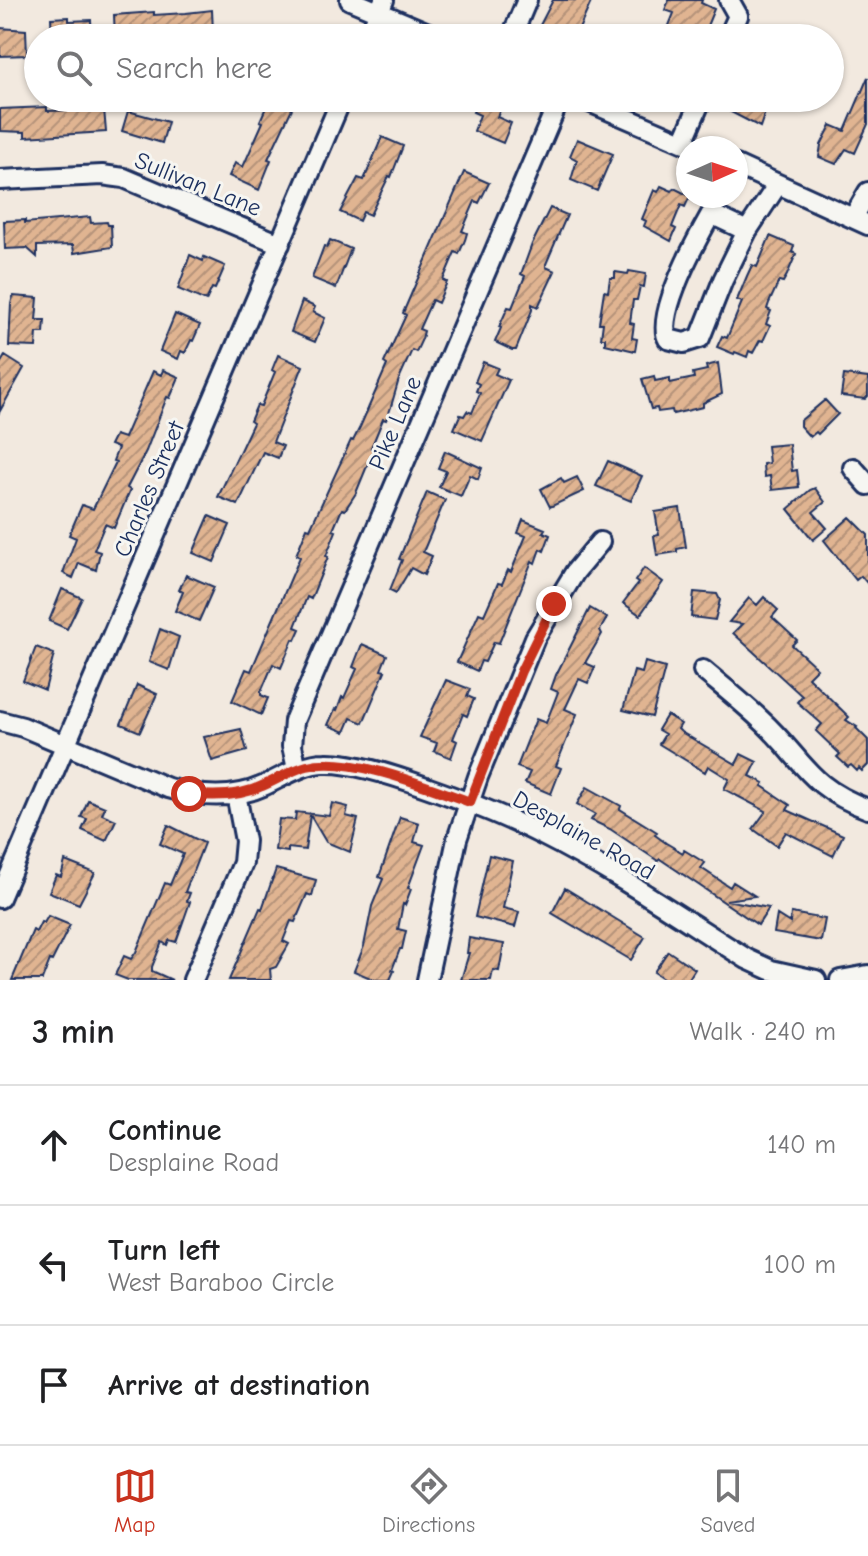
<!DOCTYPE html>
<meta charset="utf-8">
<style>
:root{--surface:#fff;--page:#f6f6f6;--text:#202124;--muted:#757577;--line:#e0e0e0;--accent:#c8321e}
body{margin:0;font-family:"Comic Neue",sans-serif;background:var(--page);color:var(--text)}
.compass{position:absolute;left:676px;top:136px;width:72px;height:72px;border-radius:50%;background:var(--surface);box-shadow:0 2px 6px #0004;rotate:87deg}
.stop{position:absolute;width:24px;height:24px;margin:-18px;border:6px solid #c8321e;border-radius:50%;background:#fff}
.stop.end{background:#c8321e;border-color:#fff;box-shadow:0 2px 8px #0008}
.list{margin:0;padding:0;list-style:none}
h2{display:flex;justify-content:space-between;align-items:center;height:104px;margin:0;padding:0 32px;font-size:34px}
h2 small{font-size:26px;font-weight:400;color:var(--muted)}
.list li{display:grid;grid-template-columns:52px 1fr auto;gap:24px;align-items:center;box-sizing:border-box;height:120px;padding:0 32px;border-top:2px solid var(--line)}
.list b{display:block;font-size:30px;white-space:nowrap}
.list p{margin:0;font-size:26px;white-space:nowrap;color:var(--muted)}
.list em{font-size:26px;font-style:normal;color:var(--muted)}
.icon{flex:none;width:44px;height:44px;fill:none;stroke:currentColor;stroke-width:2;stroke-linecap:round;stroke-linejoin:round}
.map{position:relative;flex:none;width:868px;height:980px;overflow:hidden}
.search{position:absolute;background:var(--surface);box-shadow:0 2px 6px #0004;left:24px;right:24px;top:24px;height:88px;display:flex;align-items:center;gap:20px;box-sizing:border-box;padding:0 28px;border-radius:44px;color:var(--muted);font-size:30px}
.sheet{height:464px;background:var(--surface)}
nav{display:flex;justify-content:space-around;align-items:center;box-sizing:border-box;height:112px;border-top:2px solid var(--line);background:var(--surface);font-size:22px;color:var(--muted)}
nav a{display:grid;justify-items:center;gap:4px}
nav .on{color:var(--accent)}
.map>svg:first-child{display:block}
</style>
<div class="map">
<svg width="868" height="980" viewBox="0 0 868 980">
<defs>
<pattern id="building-hatch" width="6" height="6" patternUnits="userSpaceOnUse" patternTransform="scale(2)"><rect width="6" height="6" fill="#e0b491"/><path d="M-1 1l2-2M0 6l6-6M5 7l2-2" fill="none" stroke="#b5937a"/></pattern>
</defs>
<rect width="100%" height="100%" fill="#f2e9df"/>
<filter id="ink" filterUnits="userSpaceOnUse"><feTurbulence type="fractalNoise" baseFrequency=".0125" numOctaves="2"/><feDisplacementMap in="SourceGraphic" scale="16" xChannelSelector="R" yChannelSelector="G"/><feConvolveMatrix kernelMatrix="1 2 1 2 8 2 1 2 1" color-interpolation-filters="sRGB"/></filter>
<g filter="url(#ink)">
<path fill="url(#building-hatch)" stroke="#1b2f5e" stroke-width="2" d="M553 0H592L575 38H550L552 35 538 29Z
M669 0H702L701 3 714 9 702 38H664L674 13 665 10Z
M212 10 213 32H206V34L115 38 114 15 154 12V15L186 13Z
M69 17V21L91 20 92 38H52L51 18Z
M0 28 26 30 27 55 0 56Z
M868 77V124L855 153 846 149 836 164 819 157 821 145 831 125 845 131Z
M270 98H297L268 159 271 160 259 190 229 176 235 163 243 167 263 122 260 121Z
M479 98 502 106 497 117 511 123 503 143 474 131 480 115 473 112Z
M729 98 745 103 747 98H770L760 127 725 109Z
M47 107V111L104 109 106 132 25 137V132L0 131V109Z
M128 111 168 122 162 143 122 131Z
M382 137 403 146 391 177 389 176 370 215 363 212 359 221 340 212 358 178 364 180Z
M577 139 613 154 597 191 571 180 577 160 570 156Z
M464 172 489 183 479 203 475 201 462 231 467 233 465 240 459 254 455 252 443 280 447 282 438 303 432 300 419 329 424 331 422 339 416 352 412 350 399 379 390 410 386 420 383 419 371 448 374 449 356 493 345 510 342 509 333 530 336 531 326 556 328 557 311 599 307 597 295 627 300 629 295 640 293 639 281 668 273 664 261 692V695L268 698 261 715 232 701 246 669 251 671 300 557 296 555 307 528 310 529 351 440 353 441 360 427 387 365 384 363 406 315 403 313Z
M661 186 672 191 674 188 690 196 685 207 681 205 676 217 672 227 676 229 671 241 644 226 646 221 642 219 654 190 658 192Z
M550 208 567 215 546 264V267L555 271 538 307 532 304V310L516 350H512L495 342 501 328 499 327 508 307 512 308 525 276 521 274 532 244Z
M90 217 91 223 107 222 108 225H111L112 247 74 253 73 245 37 246V257L27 248 5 249 4 221 25 220V223Z
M770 236 794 246 792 252 796 254 787 275 783 282 779 281 769 303 767 309 771 311 766 324 770 326 763 341 760 340 753 353 749 351 747 357 735 352 734 354 717 347 722 336 727 338 742 302 737 300 747 276 752 265 757 267Z
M330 240 351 249 336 288 312 278 324 246 327 247Z
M190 255 203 261 204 257 225 266 215 289 212 288 206 301 178 289Z
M629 271 646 274 644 287 640 286 637 300H633L630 323 634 324 632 338 637 339 635 351 605 344V338H601L603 323H599L604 291 608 292 610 278H615V272L628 274Z
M13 296 38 298 36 320H45L44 333H37L36 347 9 346 11 304Z
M302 301 315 307 313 312 325 318 315 342 291 332Z
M175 314 200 325 193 341 191 340 185 353 181 351 178 359 160 351Z
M278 355 303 366 273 442 283 446 278 458 263 452 238 505 218 497 253 423 250 421 257 405 261 406 275 372 272 370Z
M5 356 24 368 0 411V364Z
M483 362 498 368 495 374 509 380 482 441 454 429 460 415 464 416 467 411 472 413 480 393 476 391 479 384 475 382Z
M718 363 722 394 703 403V407L673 414 672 410 658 412 657 408 651 409 642 379 654 376 655 381 670 378V383L694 378 693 373 707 370 706 366Z
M163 370 179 377 170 398 167 397 146 451 127 488 130 490 114 528 105 524 94 550 100 552 96 570 79 563 73 578 63 573 76 538 69 535 82 505 93 509 116 462 113 461 118 448 110 445 115 435 124 438 153 371 161 375Z
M844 375 868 378V396L865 399 841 396Z
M825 400 838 414 818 434 816 432 810 437 800 426V421Z
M789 444 792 471 797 470 799 487 772 490 770 476 764 477 763 464 769 463 767 446Z
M445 451 482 468 478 479 470 475 461 496 439 487 446 471 438 468Z
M608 461 642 476 631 501 596 486Z
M577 477 584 491 550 507 541 489 561 478 564 483Z
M815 488 825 502 813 512 827 528 813 540 788 509 810 490Z
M427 492 445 500 423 552 432 556 424 575 411 568 396 593 390 590 402 560 399 559Z
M680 508 686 547 677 549V552L657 555 654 536 659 535 655 512Z
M209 516 230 525 214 562 193 553Z
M850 517 868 535V584L861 576 856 580 824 540Z
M523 520 545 529 543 532 550 535 544 551 540 549 535 563 532 561 499 643 494 642 485 662 481 661 477 671 457 662 479 613 484 615 498 583 502 584 508 570 511 572 526 536 518 533Z
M644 568 663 582 640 615 623 603 638 583 635 581Z
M186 575 214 587 199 621 175 611 183 592 179 590Z
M62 589 82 598 67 629 49 621Z
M694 592 717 594 720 600 715 620 691 617Z
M764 597 778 610 772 617 797 640 792 645 817 668 808 677 849 717 846 720 857 727 856 728 868 740V765L862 771 859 768 857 771 851 765 848 767 837 757 840 754 816 731 822 724 797 702 802 696 733 633 742 624 729 622 749 598 757 605Z
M590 608 607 618 600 630 602 634 585 663 595 667 588 683 579 679 565 709 577 714 556 766 561 768 551 794 525 783 530 772 517 767 536 719 546 723 558 692 551 689 556 675Z
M160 629 179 637 169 670 149 662Z
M362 644 387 655 381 670 385 671 363 723 351 718 345 732 328 725 335 709 337 710 342 697 344 698 357 669 353 667Z
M36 647 54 654 45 690 23 681Z
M645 662 665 668 652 717 623 710 634 671 642 673Z
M446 680 470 689 467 696 474 699 467 716 463 714 453 739 457 741 451 758 434 751 437 743 420 737Z
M137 685 157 694 140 732 121 724Z
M667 715 681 724 678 729 681 732 736 764 741 754 757 762 750 776 764 783 762 786 790 805 787 810 843 835 833 856 786 832 777 846 753 829 766 811 724 789 729 779 708 766 705 772 659 744 665 734 658 730Z
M241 729 247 751 212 761 204 737Z
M587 787 621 806 620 809 657 832 655 835 666 843 683 853 684 850 705 863 701 868 730 887 733 882 755 896 726 900 769 908 758 925 660 859 658 861 610 829 591 820 595 814 577 804Z
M88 800 105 807 102 814 116 820 106 841 82 830 87 819 81 817Z
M332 803 348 807 346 816 358 819 350 852 326 842 310 815 305 850 288 848V852L275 850 279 819 295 820 296 812 329 816Z
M400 817 419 823 414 842 424 845 408 888 411 889 405 905 403 904 398 929 406 931 402 949H400L392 970 394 971 390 980H375L354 971 364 946 372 906 383 879 379 877Z
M168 825 204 843 185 892 190 893 187 901 190 902 176 942 169 940 167 945 162 942 152 967V971L172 980H128L115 975 124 956 131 959 136 952 165 883 170 885 183 854 160 844Z
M489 855 513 861 503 908 519 912 515 927 475 917Z
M65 861 95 873 79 904 49 892 56 875 61 877Z
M276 869 316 880 312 896 307 894 295 922 291 921 283 941 289 944 276 967 270 969 271 980H229L260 908 262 909Z
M565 888 645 937 631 960 552 913Z
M791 913 825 919 821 941 774 933 777 915 790 923Z
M48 916 70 925 52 961 50 960 42 980H12L33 930 36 932 41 922 44 923Z
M469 938 504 944 499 971 493 970 491 980H461L469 953H467Z
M668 951 695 969 688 980H666L654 972Z"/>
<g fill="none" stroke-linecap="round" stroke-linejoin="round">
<g stroke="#1b2f5e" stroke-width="24">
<path id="minor" d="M350 0 440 38
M368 38 384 0
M511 38 527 0
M728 38 738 16 729 0
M580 98 696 148
M683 142 702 98
M736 165 868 225
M0 180 102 175 124 178 280 244
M854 216 868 192
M747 231 711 214C698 237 654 316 668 339L684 343 700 338 723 280 747 231 778 184
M853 468 868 485
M703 670C722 686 742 702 760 719 803 758 807 787 868 809
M0 721 23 727 168 788C199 797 232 800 263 786 283 777 303 763 325 763 354 762 398 777 426 787 466 801 506 816 544 836 614 871 680 917 747 959L771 970 816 980
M297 769 292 746 294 721 560 98
M0 898 342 98
M193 980 243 863 245 841 236 794
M427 980 457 839 478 777 535 638 575 572 600 542
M840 980 868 975"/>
</g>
<use href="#minor" stroke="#f6f6f2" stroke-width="18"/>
</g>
</g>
<g fill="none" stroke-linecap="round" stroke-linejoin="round" filter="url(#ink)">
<path stroke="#c8321e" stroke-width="10" d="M189 794C214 797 239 797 262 786 277 780 291 770 307 766 352 755 427 787 470 802L521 671 554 604"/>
</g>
<g text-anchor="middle" stroke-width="6" stroke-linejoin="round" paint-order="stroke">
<g font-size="24" fill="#1b2f5e" stroke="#f6f6f2">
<text transform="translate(198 184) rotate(22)" y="8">Sullivan Lane</text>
<text transform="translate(395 423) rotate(-67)" y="8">Pike Lane</text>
<text transform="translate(149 489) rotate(-67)" y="8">Charles Street</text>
<text transform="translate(584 835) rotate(29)" y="8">Desplaine Road</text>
</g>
</g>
</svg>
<svg class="compass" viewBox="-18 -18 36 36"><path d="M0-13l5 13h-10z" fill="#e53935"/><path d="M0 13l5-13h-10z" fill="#757577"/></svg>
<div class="stop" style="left:189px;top:794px"></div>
<div class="stop end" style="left:554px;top:604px"></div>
<div class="search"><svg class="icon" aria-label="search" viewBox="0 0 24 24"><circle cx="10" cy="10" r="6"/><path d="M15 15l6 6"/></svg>Search here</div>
</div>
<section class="sheet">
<h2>3 min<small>Walk · 240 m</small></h2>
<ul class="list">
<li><svg class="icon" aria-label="ahead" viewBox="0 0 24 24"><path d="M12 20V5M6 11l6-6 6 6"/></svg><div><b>Continue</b><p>Desplaine Road</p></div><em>140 m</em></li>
<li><svg class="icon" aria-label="left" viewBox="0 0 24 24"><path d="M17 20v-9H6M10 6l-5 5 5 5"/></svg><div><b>Turn left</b><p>West Baraboo Circle</p></div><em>100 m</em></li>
<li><svg class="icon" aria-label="arrive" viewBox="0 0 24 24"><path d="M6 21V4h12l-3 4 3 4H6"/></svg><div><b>Arrive at destination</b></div></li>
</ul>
</section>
<nav>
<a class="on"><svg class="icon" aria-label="map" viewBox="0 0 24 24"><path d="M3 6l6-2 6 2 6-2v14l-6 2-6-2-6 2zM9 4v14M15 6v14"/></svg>Map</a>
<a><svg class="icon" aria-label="directions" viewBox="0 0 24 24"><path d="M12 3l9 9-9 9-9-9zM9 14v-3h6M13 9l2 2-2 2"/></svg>Directions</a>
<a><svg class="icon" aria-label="saved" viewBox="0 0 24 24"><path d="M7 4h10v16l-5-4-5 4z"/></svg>Saved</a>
</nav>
